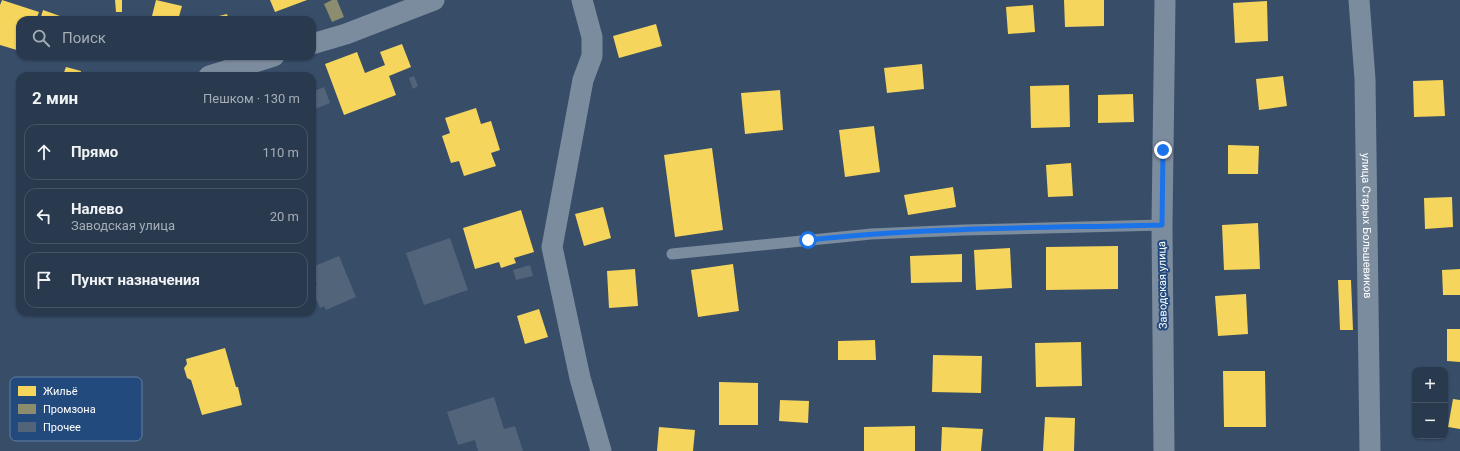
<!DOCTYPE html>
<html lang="ru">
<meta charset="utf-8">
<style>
:root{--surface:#293a4e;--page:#314155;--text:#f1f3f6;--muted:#a5adb6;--line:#455466}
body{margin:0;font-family:Roboto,sans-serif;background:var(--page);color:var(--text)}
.controls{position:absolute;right:12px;bottom:12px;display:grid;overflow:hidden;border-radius:8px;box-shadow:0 1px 3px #0004}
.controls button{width:36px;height:36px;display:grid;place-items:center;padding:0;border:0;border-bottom:1px solid var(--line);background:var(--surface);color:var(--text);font:20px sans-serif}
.stop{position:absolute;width:12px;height:12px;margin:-9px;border:3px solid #1a73e8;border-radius:50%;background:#fff}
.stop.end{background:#1a73e8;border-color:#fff;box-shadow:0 1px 4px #0008}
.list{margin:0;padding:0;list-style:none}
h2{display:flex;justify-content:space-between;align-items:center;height:52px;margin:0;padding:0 16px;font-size:17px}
h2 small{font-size:13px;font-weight:400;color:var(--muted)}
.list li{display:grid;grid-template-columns:26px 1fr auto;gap:12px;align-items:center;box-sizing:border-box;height:56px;margin:0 8px 8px;padding:0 8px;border:1px solid var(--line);border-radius:12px}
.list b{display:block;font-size:15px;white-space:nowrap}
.list p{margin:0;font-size:13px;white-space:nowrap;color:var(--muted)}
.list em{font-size:13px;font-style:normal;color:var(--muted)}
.icon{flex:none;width:22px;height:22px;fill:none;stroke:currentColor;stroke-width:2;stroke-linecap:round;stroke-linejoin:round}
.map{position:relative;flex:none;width:1460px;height:451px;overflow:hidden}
.search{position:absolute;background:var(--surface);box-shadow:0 1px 3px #0004;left:16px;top:16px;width:300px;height:44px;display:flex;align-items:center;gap:10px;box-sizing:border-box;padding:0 14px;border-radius:12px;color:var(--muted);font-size:15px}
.panel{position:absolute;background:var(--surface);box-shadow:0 1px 3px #0004;left:16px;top:72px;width:300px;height:244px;border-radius:12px}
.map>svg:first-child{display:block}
</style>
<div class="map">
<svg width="1460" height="451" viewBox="0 0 1460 451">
<rect width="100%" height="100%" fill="#374d68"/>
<path fill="#f6d55c" d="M2 0 39 12 36 20H20V51L0 45V5Z
M115 0H122V12H116Z
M156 0 182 6 178 20H151Z
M270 0H307L275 12Z
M1064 0H1104V26L1065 27Z
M1267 1 1268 41 1235 43 1233 3Z
M1033 5 1035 32 1008 34 1006 7Z
M43 10 60 16 58 20H40Z
M227 14 229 20H216L215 17Z
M656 24 662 46 619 58 613 36Z
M402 44 411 67 389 76 396 95 344 115 325 64 357 52 365 73 385 65 380 52Z
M922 64 924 89 887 93 884 68Z
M66 67 81 71 80 76 63 75Z
M1283 76 1287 106 1259 110 1256 79Z
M1443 80 1445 116 1414 117 1413 81Z
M1069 85 1070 127 1031 128 1030 86Z
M780 90 783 130 745 134 741 93Z
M1133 94 1134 122 1098 123V95Z
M476 108 481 124 491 121 500 150 491 153 496 166 464 176 459 161 451 163 442 136 450 133 445 118Z
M874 126 880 172 845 177 839 130Z
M1228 145 1259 146 1258 174H1228Z
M712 148 723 230 675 237 664 155Z
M1071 163 1073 196 1048 197 1046 165Z
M953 187 956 207 908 215 904 195Z
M1452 197 1453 227 1425 229 1424 198Z
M603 207 611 238 584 246 575 214Z
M521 210 534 252 514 258 516 263 501 268 499 262 475 269 463 228Z
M1258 223 1260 269 1224 270 1222 225Z
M1118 246V289L1046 290V247Z
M1010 248 1012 288 976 290 974 250Z
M962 254V282L911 283 910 256Z
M733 264 739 311 698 317 691 270Z
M635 269 638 306 609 308 607 271Z
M1460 269V295H1443L1442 270Z
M1338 280H1351L1353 330H1340Z
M1246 294 1248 334 1218 336 1215 296Z
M539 309 548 337 525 344 517 316Z
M1447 329H1460V362L1447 361Z
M875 340 876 360H838V341Z
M1081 342 1082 386 1036 387 1035 343Z
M225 348 236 387H238L242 405 202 415 191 380 187 378 184 368 187 364 186 359Z
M933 355 982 356 981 393 932 392Z
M1223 371H1265L1266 427H1224Z
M719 382 758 383V425H719Z
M1453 399 1460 400V429L1448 427Z
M780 400 809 401 808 423 779 421Z
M1045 417 1075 418 1074 451H1043Z
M915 426V451H864V427Z
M659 427 695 430 693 451H657Z
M942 427 983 429 981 451H941Z"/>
<path fill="#8c8c6e" d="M332 0H337L344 17 332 22 324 4Z"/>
<path fill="#52647a" d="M414 76 418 86 413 89 409 78Z
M324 87 330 103 315 109 312 101V92Z
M450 238 468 290 424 305 406 253Z
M339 256 356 297 326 310 324 306 320 308 312 290V287L317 285 312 274V267Z
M530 265 533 276 516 280 513 270Z
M494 397 504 429 515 426 523 451H478L475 440 458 445 447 412Z"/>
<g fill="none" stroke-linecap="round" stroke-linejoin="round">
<path stroke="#7c8c9f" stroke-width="11" d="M672 254 871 234 964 230 1162 225"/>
<g stroke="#7c8c9f" stroke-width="21">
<path d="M582 0 592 37V56L583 80 552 247 580 378 601 451"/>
<path id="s1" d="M1359 0 1365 79 1370 451"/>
<path d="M312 44 346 34 434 0"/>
<path d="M209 76 274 56"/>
<path d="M1164 451 1162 225 1165 0"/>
</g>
</g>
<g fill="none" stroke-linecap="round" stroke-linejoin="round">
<path stroke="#1a73e8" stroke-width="5" d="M808 240C925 227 1044 228 1162 225L1163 150"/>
</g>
<g text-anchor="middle" stroke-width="4" stroke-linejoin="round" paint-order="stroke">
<g font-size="11" fill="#fff" stroke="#234a7c">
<text dy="4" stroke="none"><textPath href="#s1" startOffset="226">улица Старых Большевиков</textPath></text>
<text transform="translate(1162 285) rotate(-91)" y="4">Заводская улица</text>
</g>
</g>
<rect x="10" y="377" width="132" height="64" rx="6" fill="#234a7c" stroke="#6580a3" stroke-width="1"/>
<rect x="18" y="386" width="18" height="10" fill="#f6d55c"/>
<rect x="18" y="404" width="18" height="10" fill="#8c8c6e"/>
<rect x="18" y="422" width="18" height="10" fill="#52647a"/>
<g font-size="11" fill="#fff">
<text x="43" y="395">Жильё</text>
<text x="43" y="413">Промзона</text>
<text x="43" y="431">Прочее</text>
</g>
</svg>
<div class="controls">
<button>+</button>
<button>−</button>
</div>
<div class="stop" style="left:808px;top:240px"></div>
<div class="stop end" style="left:1163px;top:150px"></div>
<div class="search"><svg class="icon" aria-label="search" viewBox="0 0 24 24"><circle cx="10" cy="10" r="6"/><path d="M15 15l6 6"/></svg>Поиск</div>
<section class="panel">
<h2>2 мин<small>Пешком · 130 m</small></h2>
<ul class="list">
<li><svg class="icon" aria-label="ahead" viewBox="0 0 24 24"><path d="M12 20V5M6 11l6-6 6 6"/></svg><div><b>Прямо</b></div><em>110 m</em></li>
<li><svg class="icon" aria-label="left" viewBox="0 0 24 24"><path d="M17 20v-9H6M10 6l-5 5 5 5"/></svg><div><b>Налево</b><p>Заводская улица</p></div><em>20 m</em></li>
<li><svg class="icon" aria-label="arrive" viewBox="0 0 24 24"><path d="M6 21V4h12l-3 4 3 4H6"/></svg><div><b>Пункт назначения</b></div></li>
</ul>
</section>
</div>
